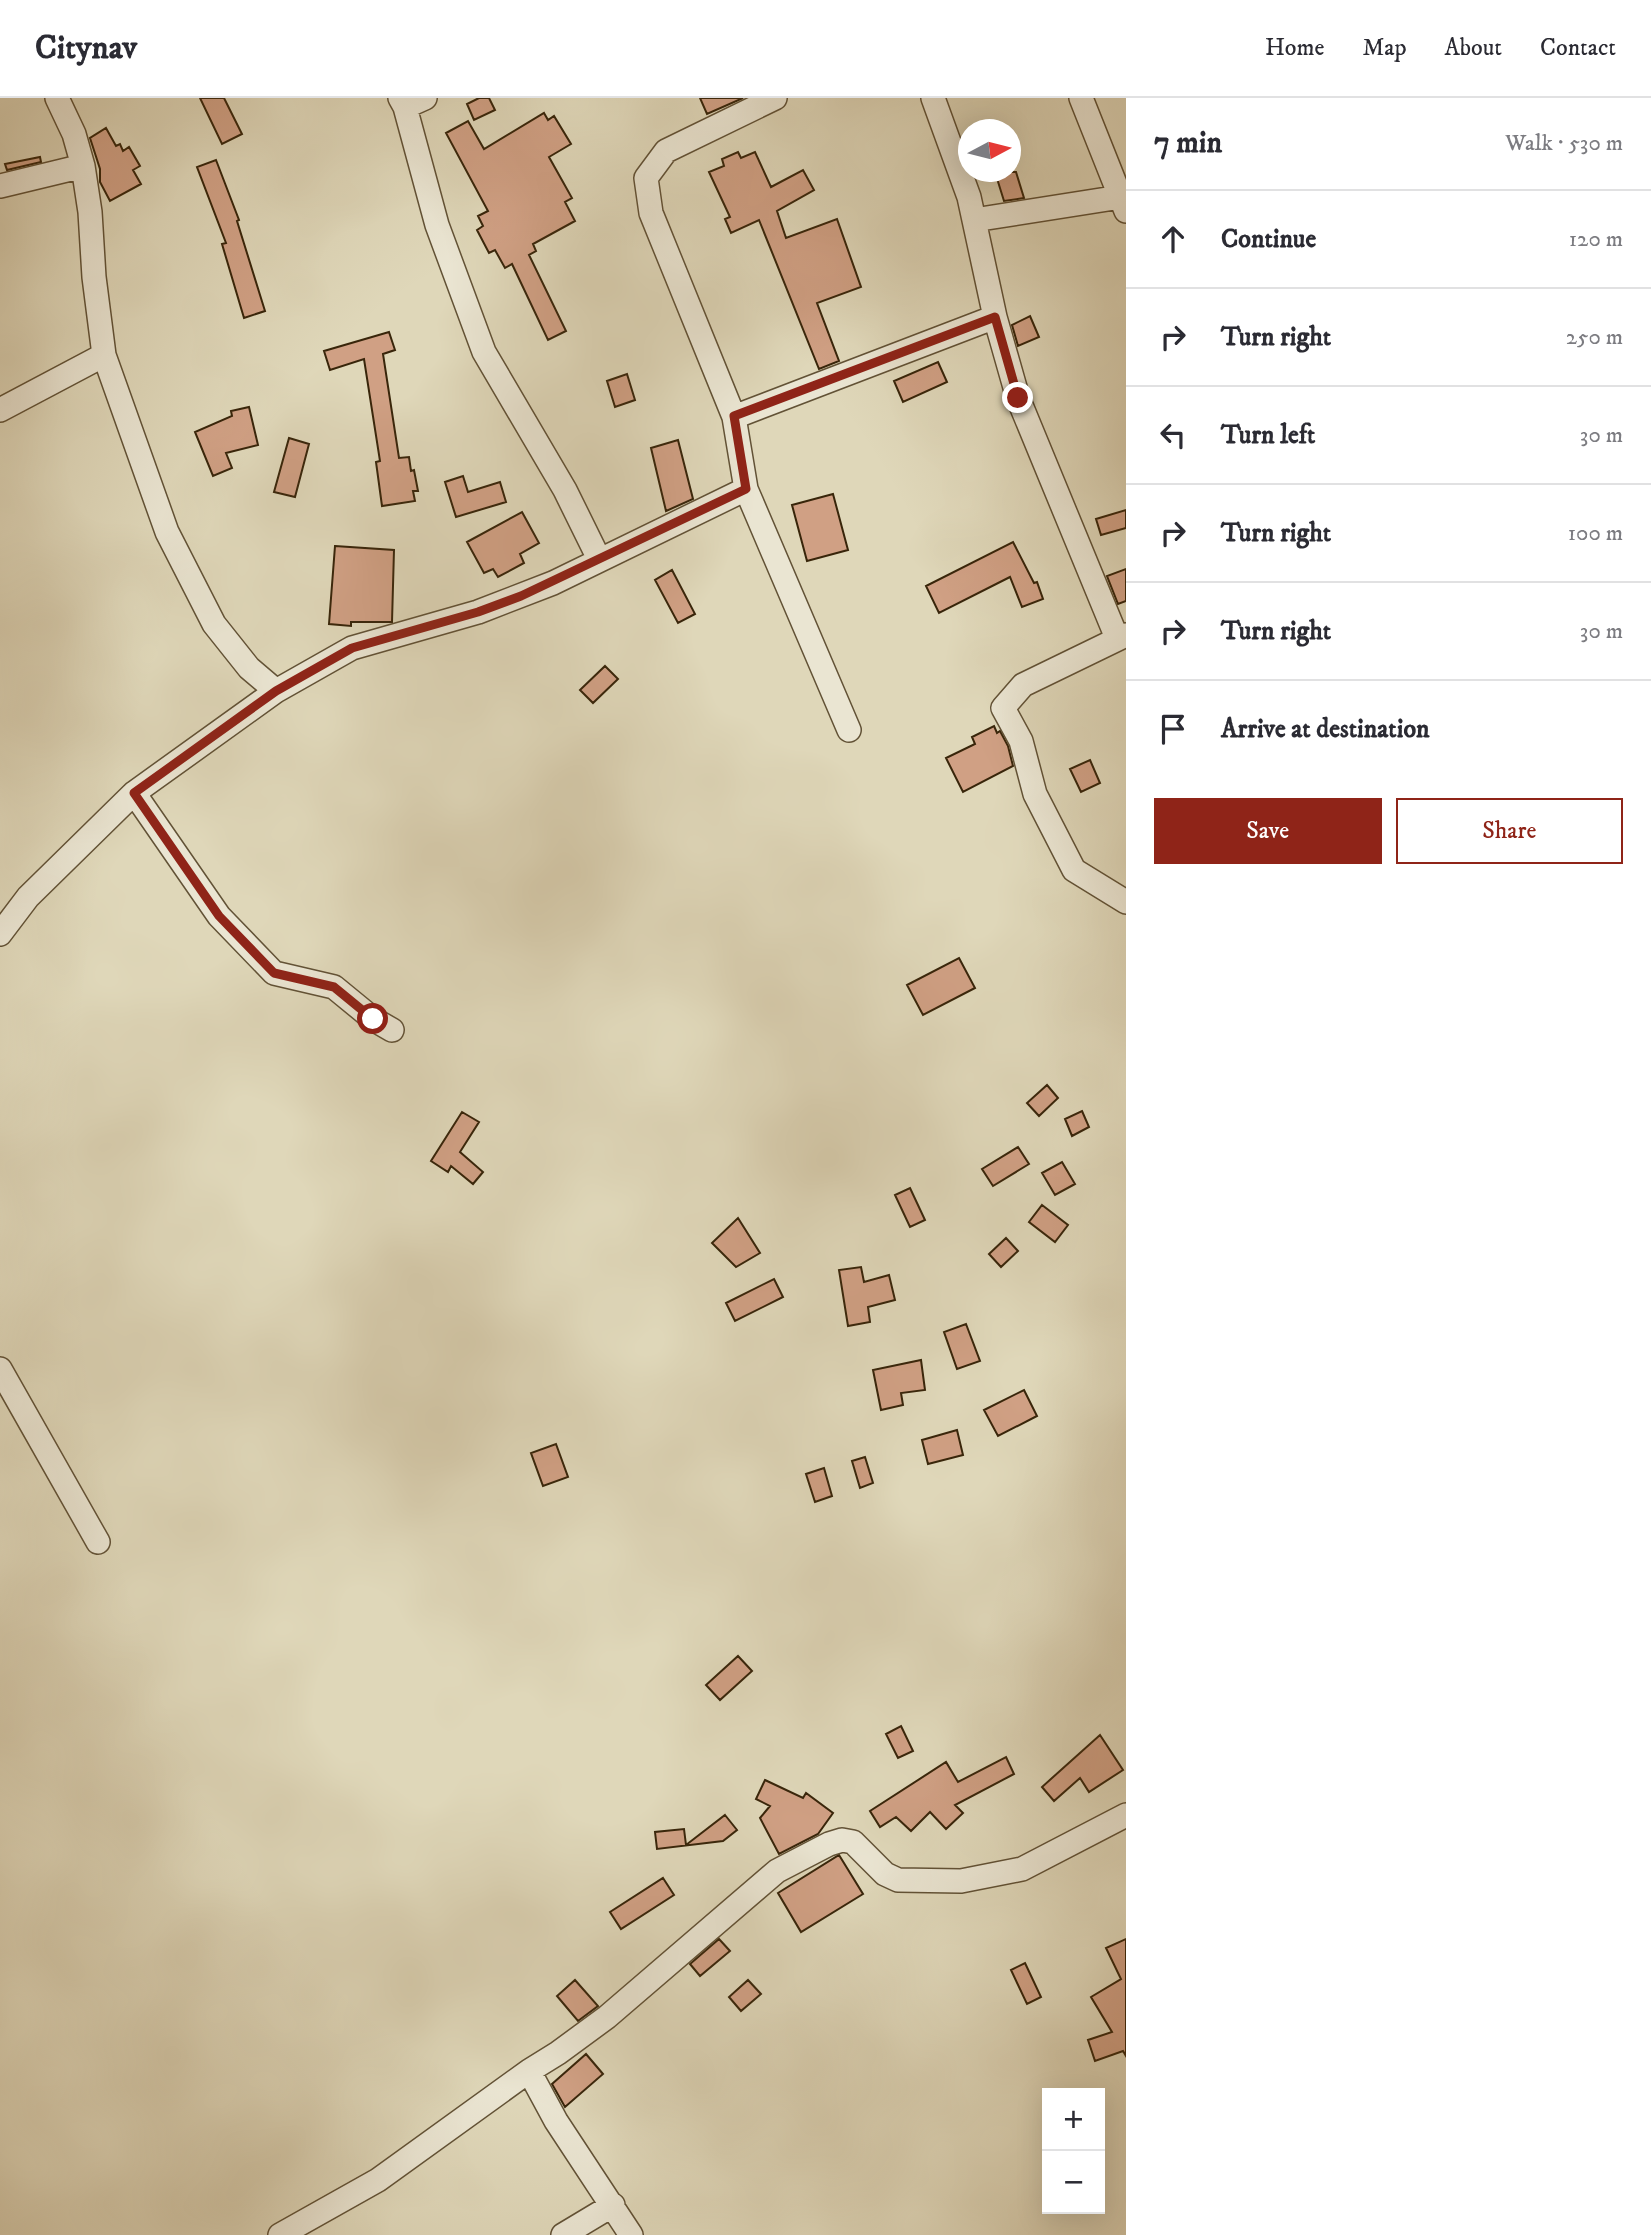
<!DOCTYPE html>
<meta charset="utf-8">
<style>
:root{--surface:#fff;--page:#f7f7f7;--text:#2b2b33;--muted:#7c7c81;--line:#e1e1e2;--accent:#8f2418}
body{margin:0;font-family:"IM FELL DW Pica",serif;background:var(--page);color:var(--text)}
.controls{position:absolute;right:21px;bottom:21px;display:grid;overflow:hidden;border-radius:0px;box-shadow:0 7px 28px #0002}
.controls button{width:63px;height:63px;display:grid;place-items:center;padding:0;border:0;border-bottom:2px solid var(--line);background:var(--surface);color:var(--text);font:35px sans-serif}
.compass{position:absolute;left:958px;top:21px;width:63px;height:63px;border-radius:50%;background:var(--surface);box-shadow:0 7px 28px #0002;rotate:83deg}
.stop{position:absolute;width:21px;height:21px;margin:-16px;border:5px solid #8f2418;border-radius:50%;background:#fff}
.stop.end{background:#8f2418;border-color:#fff;box-shadow:0 2px 7px #0008}
.list{margin:0;padding:0;list-style:none}
h2{display:flex;justify-content:space-between;align-items:center;height:91px;margin:0;padding:0 28px;font-size:30px}
h2 small{font-size:23px;font-weight:400;color:var(--muted)}
.list li{display:grid;grid-template-columns:46px 1fr auto;gap:21px;align-items:center;box-sizing:border-box;height:98px;padding:0 28px;border-top:2px solid var(--line)}
.list b{display:block;font-size:26px;white-space:nowrap}
.list em{font-size:23px;font-style:normal;color:var(--muted)}
.actions{display:flex;gap:14px;padding:21px 28px}
.actions a{flex:1;padding:16px 0;border:2px solid var(--accent);border-radius:0px;text-align:center;font-size:24px;color:var(--accent)}
.actions .main{background:var(--accent);color:#fff}
.icon{flex:none;width:38px;height:38px;fill:none;stroke:currentColor;stroke-width:2;stroke-linecap:round;stroke-linejoin:round}
.map{position:relative;flex:none;width:1126px;height:2137px;overflow:hidden}
header{display:flex;align-items:center;gap:42px;box-sizing:border-box;height:98px;padding:0 35px;background:var(--surface);border-bottom:2px solid var(--line)}
header strong{font-size:33px}
nav{display:flex;gap:38px;margin-inline-start:auto;font-size:24px}
main{display:flex}
aside{flex:1;background:var(--surface)}
.map>svg:first-child{display:block}
</style>
<header>
<strong>Citynav</strong>
<nav><a>Home</a><a>Map</a><a>About</a><a>Contact</a></nav>
</header>
<main>
<div class="map">
<svg width="1126" height="2137" viewBox="0 0 1126 2137">
<rect width="100%" height="100%" fill="#dfd7b9"/>
<filter id="stains"><feTurbulence type="fractalNoise" baseFrequency=".00286" numOctaves="4"/><feColorMatrix values="0 0 0 0 .2 0 0 0 0 .09 0 0 0 0 .02 0 0 0 .5 -.17"/></filter>
<radialGradient id="worn" r=".72"><stop offset=".6" stop-color="#630" stop-opacity="0"/><stop offset="1" stop-color="#630" stop-opacity=".3"/></radialGradient>
<path fill="#d0a084" stroke="#38250a" stroke-width="2" d="M200 0H224L242 36 222 46Z
M479 0H489L495 12 474 22 467 6Z
M700 0H743L707 16Z
M544 15 548 22 554 18 571 46 549 59 572 100 565 104 575 123 533 146 536 153 529 157 566 233 548 242 512 166 505 170 495 152 489 155 477 132 483 128 478 118 488 113 446 35 468 23 484 51Z
M106 30 116 48 120 46 123 53 129 49 140 68 133 72 141 86 110 103 100 84V71L90 40Z
M738 54 741 60 755 54 771 89 803 72 814 92 777 113 786 140 837 121 861 189 817 205 839 263 819 271 759 122 731 135 725 121 730 119 709 74 724 68 722 61Z
M40 59 41 64 7 72 5 66Z
M216 62 239 122 237 123 265 213 244 220 222 146 226 145 197 69Z
M995 74H1016L1024 100 1004 103Z
M1030 218 1039 239 1018 248 1012 227Z
M389 234 395 252 383 256 399 360 409 359 411 373 414 372 418 393H413L415 403 382 408 376 364 380 363 364 261 330 272 324 253Z
M938 264 947 284 903 304 894 283Z
M627 276 635 302 615 309 607 283Z
M249 309 258 347 226 355 232 370 213 378 195 334 232 318 231 313Z
M289 340 309 346 295 399 274 394Z
M678 342 693 401 666 413 651 350Z
M463 378 468 394 500 384 506 404 456 419 445 384Z
M833 396 848 452 807 463 792 407Z
M1126 412V430L1101 437 1096 421Z
M522 414 539 445 520 456 524 465 498 479 493 471 484 475 467 444Z
M1013 444 1034 485 1037 484 1043 501 1022 509 1010 479 939 515 926 488Z
M335 448 394 452 392 524H351V528L329 526Z
M1126 471V503L1118 506 1107 478Z
M672 472 695 516 678 525 655 482Z
M605 568 618 581 593 605 580 592Z
M994 628 997 635 1000 633 1008 648 1013 668 963 694 946 660 975 646 972 639Z
M1090 662 1100 685 1081 694 1070 671Z
M959 860 975 890 923 917 907 887Z
M1047 987 1058 1000 1039 1018 1027 1005Z
M1082 1013 1089 1029 1072 1038 1065 1021Z
M462 1014 479 1024 460 1054 483 1074 473 1086 451 1068 448 1074 431 1063Z
M1018 1049 1029 1066 993 1088 982 1071Z
M1062 1064 1075 1086 1055 1097 1042 1075Z
M910 1090 925 1122 910 1129 895 1097Z
M1042 1107 1068 1127 1055 1144 1029 1124Z
M738 1120 760 1155 736 1169 712 1145Z
M1006 1140 1018 1153 1001 1169 989 1156Z
M861 1169 864 1184 889 1177 895 1202 868 1209 870 1224 848 1228 839 1172Z
M774 1181 783 1199 735 1223 726 1205Z
M966 1226 980 1263 957 1271 944 1234Z
M921 1262 925 1292 901 1295 903 1307 881 1312 873 1272Z
M1024 1292 1037 1318 998 1338 984 1312Z
M957 1332 963 1357 928 1366 922 1342Z
M556 1346 568 1379 543 1388 531 1355Z
M865 1359 873 1385 860 1390 852 1363Z
M824 1370 832 1398 815 1404 806 1376Z
M738 1558 752 1573 720 1602 706 1587Z
M901 1628 913 1653 898 1660 886 1636Z
M1100 1637 1123 1672 1089 1694 1080 1680 1054 1703 1042 1689Z
M1006 1659 1014 1676 955 1707 963 1715 946 1731 930 1714 911 1733 896 1719 880 1729 870 1713 946 1664 958 1684Z
M765 1682 803 1700 806 1695 833 1715 818 1736 779 1756 760 1720 770 1708 756 1701Z
M725 1717 737 1732 723 1743 657 1751 655 1734 684 1731 686 1747Z
M839 1757 863 1796 801 1834 778 1795Z
M663 1780 674 1797 621 1831 610 1814Z
M719 1841 730 1853 700 1878 690 1866Z
M1126 1841V1958L1123 1953 1095 1963 1088 1942 1112 1934 1091 1899 1121 1881 1106 1850Z
M1025 1865 1041 1899 1027 1906 1011 1872Z
M575 1882 598 1908 578 1923 557 1898Z
M748 1882 761 1896 741 1913 729 1899Z
M586 1956 603 1976 565 2009 552 1986Z"/>
<g fill="none" stroke-linecap="round" stroke-linejoin="round">
<g stroke="#625236" stroke-width="26">
<path id="minor" d="M57 0 74 36 83 68
M400 0 405 9 437 127 484 254 565 392 599 461
M775 0 666 53 646 80 651 115 734 319 746 391 849 632
M933 0 969 99 995 219 1018 300 1117 540
M1081 0 1126 113
M405 9 425 0
M0 88 83 68 90 114 94 179 104 257 167 434 214 526 249 570 276 593 352 550 478 514 553 485 746 391
M974 122 1126 98
M0 312 104 257
M734 319 995 219
M1126 537 1023 587 1003 610 1021 643 1035 696 1074 772 1126 804
M134 695 219 818 274 875 334 889 373 921 392 932
M0 836 28 799 134 695 276 593
M0 1271 98 1444
M280 2137 378 2082 529 1973
M563 2137 613 2107
M631 2137 556 2023 529 1973 558 1955 607 1919 777 1773 829 1746 842 1742 853 1744 885 1776 898 1782 961 1783 1022 1771 1126 1717"/>
</g>
<use href="#minor" stroke="#eae5d2" stroke-width="23"/>
</g>
<g fill="none" stroke-linecap="round" stroke-linejoin="round">
<path stroke="#8f2418" stroke-width="9" d="M373 921 334 889 274 875 219 818 134 695 276 593 352 550 478 514 521 498 746 391 734 318 995 219 1018 300"/>
</g>
<rect width="100%" height="100%" filter="url(#stains)"/>
<rect width="100%" height="100%" fill="url(#worn)"/>
</svg>
<div class="controls">
<button>+</button>
<button>−</button>
</div>
<svg class="compass" viewBox="-18 -18 36 36"><path d="M0-13l5 13h-10z" fill="#e53935"/><path d="M0 13l5-13h-10z" fill="#7c7c81"/></svg>
<div class="stop" style="left:373px;top:921px"></div>
<div class="stop end" style="left:1018px;top:300px"></div>
</div>
<aside>
<h2>7 min<small>Walk · 530 m</small></h2>
<ul class="list">
<li><svg class="icon" aria-label="ahead" viewBox="0 0 24 24"><path d="M12 20V5M6 11l6-6 6 6"/></svg><div><b>Continue</b></div><em>120 m</em></li>
<li><svg class="icon" aria-label="right" viewBox="0 0 24 24"><path d="M7 20v-9h11M14 6l5 5-5 5"/></svg><div><b>Turn right</b></div><em>250 m</em></li>
<li><svg class="icon" aria-label="left" viewBox="0 0 24 24"><path d="M17 20v-9H6M10 6l-5 5 5 5"/></svg><div><b>Turn left</b></div><em>30 m</em></li>
<li><svg class="icon" aria-label="right" viewBox="0 0 24 24"><path d="M7 20v-9h11M14 6l5 5-5 5"/></svg><div><b>Turn right</b></div><em>100 m</em></li>
<li><svg class="icon" aria-label="right" viewBox="0 0 24 24"><path d="M7 20v-9h11M14 6l5 5-5 5"/></svg><div><b>Turn right</b></div><em>30 m</em></li>
<li><svg class="icon" aria-label="arrive" viewBox="0 0 24 24"><path d="M6 21V4h12l-3 4 3 4H6"/></svg><div><b>Arrive at destination</b></div></li>
</ul>
<div class="actions"><a class="main">Save</a><a>Share</a></div>
</aside>
</main>
